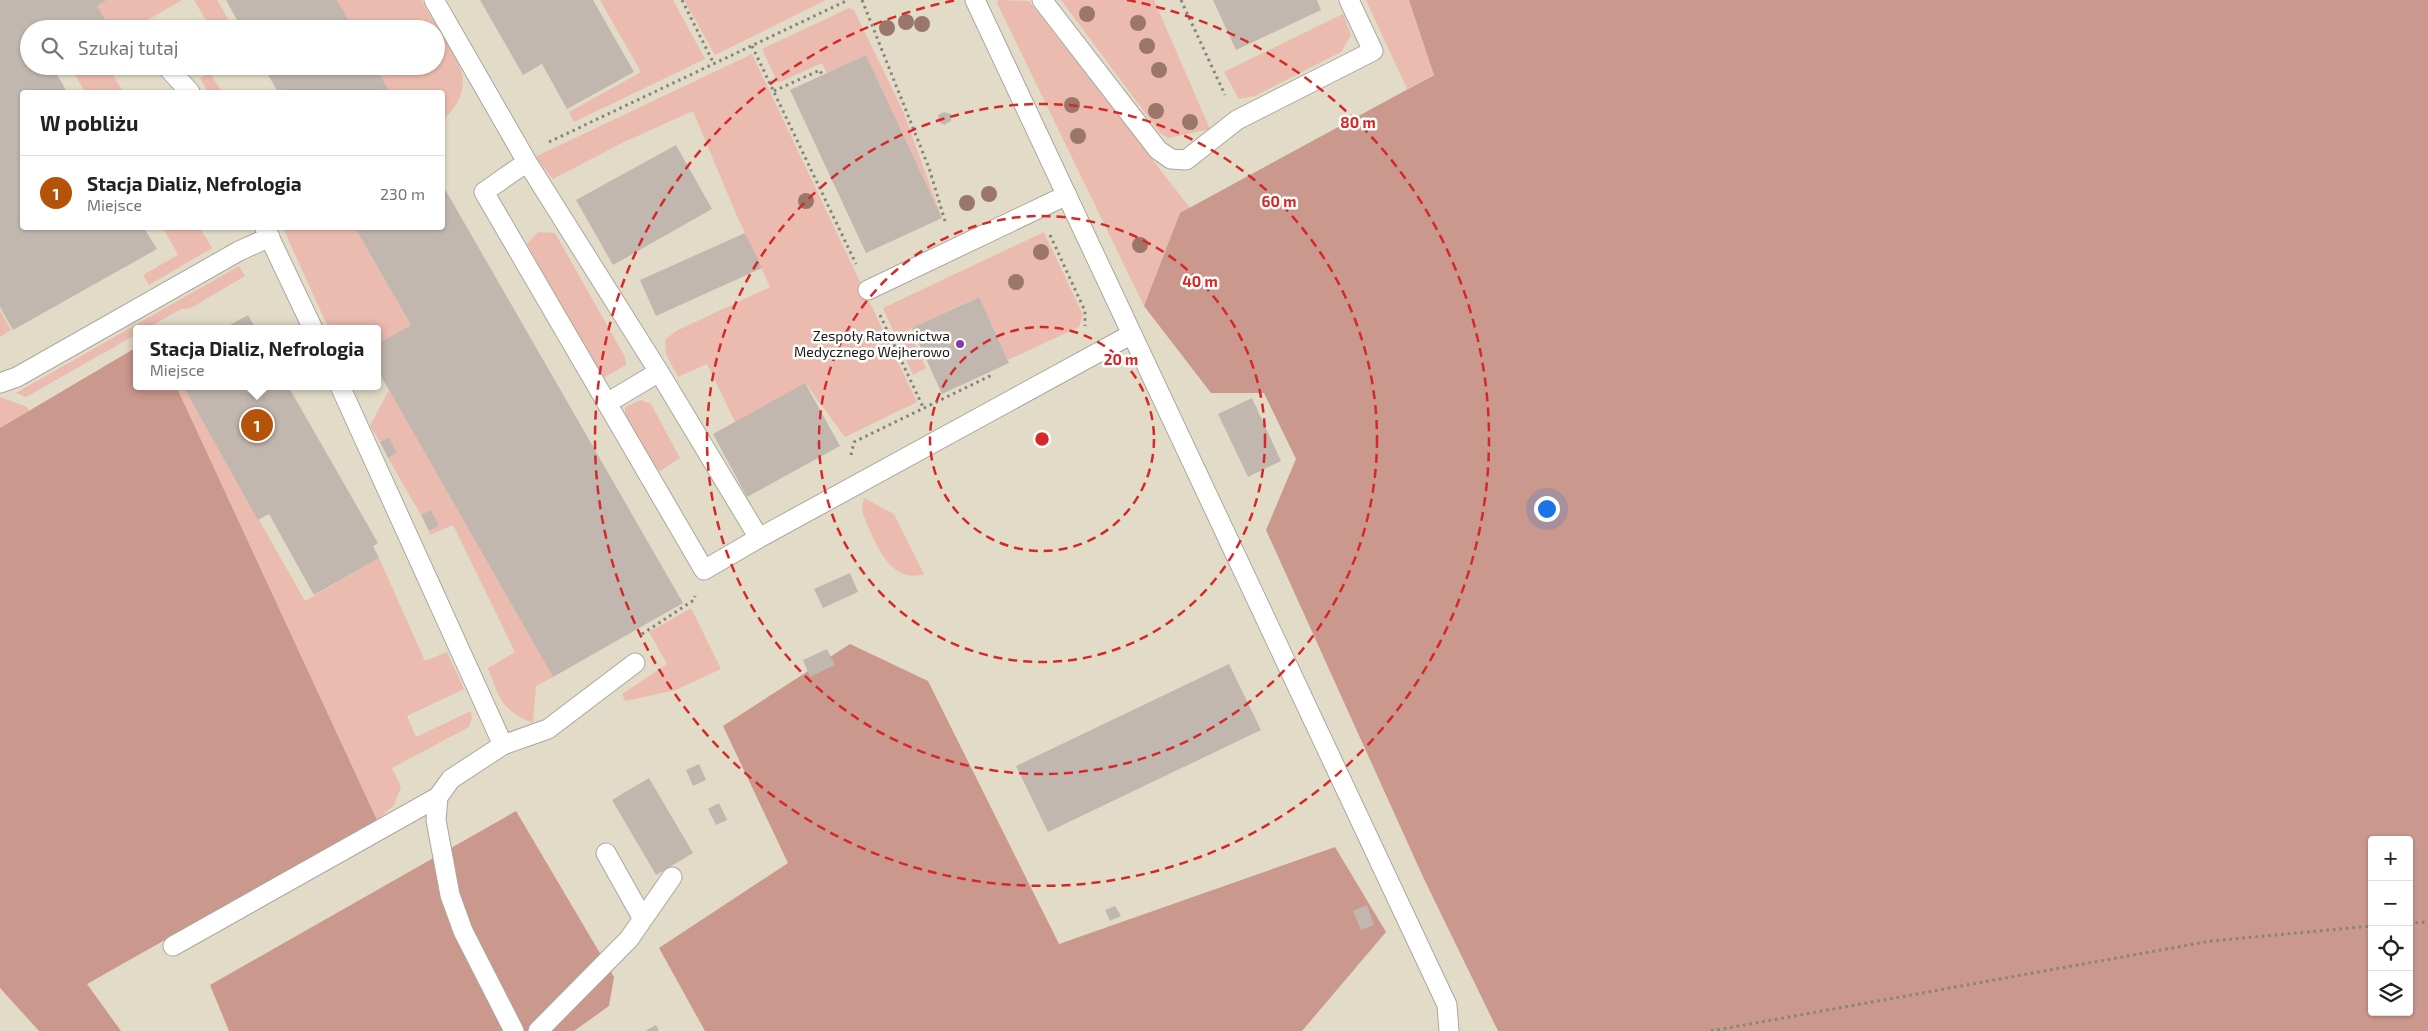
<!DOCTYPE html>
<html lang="pl">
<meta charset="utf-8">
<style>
:root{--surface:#fff;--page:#f6f6f6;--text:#222;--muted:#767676;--line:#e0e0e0;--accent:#b45309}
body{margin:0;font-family:"Exo 2",sans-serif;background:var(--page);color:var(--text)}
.controls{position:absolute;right:15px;bottom:15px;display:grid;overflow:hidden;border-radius:5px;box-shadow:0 1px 4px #0004}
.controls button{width:45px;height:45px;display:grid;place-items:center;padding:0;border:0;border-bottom:1px solid var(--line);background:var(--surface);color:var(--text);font:25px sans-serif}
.you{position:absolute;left:1546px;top:508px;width:18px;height:18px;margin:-12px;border:4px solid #fff;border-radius:50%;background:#1a73e8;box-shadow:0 0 0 8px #1a73e833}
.badge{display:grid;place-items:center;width:32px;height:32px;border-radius:50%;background:var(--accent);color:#fff;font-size:16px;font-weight:700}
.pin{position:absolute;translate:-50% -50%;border:2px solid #fff;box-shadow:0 1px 5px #0006}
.popup{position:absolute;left:133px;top:325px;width:248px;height:65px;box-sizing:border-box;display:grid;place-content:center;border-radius:5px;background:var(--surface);filter:drop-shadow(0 1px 4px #0005);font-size:16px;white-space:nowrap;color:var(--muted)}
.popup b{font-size:19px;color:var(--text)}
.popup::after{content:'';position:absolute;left:50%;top:100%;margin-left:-10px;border:10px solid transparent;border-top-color:var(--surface)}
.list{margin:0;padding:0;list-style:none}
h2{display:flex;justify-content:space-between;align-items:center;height:65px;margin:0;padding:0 20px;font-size:21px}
h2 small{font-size:16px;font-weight:400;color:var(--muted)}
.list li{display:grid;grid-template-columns:32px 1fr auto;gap:15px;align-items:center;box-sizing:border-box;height:75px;padding:0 20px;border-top:1px solid var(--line)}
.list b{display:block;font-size:19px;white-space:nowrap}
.list p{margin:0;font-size:16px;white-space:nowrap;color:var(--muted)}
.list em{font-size:16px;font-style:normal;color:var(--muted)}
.icon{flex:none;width:28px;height:28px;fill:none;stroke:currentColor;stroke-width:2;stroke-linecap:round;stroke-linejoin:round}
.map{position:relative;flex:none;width:2428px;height:1031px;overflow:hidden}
.search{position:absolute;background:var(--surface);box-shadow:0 1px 4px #0004;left:20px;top:20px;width:425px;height:55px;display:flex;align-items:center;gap:12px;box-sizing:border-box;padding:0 18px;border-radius:28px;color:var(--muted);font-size:19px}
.panel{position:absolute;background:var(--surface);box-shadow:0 1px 4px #0004;left:20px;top:90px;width:425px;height:140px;border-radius:5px}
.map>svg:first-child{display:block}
</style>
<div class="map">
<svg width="2428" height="1031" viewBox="0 0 2428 1031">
<rect width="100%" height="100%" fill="#ebe7db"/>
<path fill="#e2dbc8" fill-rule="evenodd" d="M0 0H1655L1424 879 1498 1031H0ZM29 29H436V66H29ZM22 92H442V228H22ZM137 329H377V386H137Z"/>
<path fill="#ebbbaf" d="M107 0H182L132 29H107L105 26 108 24 97 6Z
M194 0H217L234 29H204L206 20Z
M337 0H421C432 20 455 50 461 71 467 89 457 109 443 119L442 92H390L375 66H436V29H354Z
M600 0H673L705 59 574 122 569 112 641 72Z
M684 0H826L715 55Z
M998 0 1029 1 1190 208 1180 213 1144 306 997 3Z
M1061 0H1154L1210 129 1168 138 1160 133Z
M1366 0H1409L1434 74 1407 89Z
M849 8 854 10 903 111 942 218 866 55 827 73 822 63 778 83 762 49Z
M1343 14 1351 35 1341 52 1255 96 1239 99 1224 72Z
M752 54 917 402 845 437 805 383 735 422 707 364 678 377 666 354 665 340 676 331 770 287 736 214 693 111 622 143 553 179 535 157Z
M70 66H108L123 92H85Z
M210 73 222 92H208L200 78Z
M163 228H200L212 248 149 285 143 275 178 255Z
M283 228H355L411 325 377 344V329H329Z
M538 232 555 233 625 357 626 365 601 379 527 244Z
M1044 232 1083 315 1079 327 1008 360 978 297 908 330 926 368 913 375 883 308Z
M239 266 245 276 191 308 181 309 146 329H137V334L26 397 16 393Z
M0 310 11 330 0 337Z
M176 386H183L305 601 379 558 425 661 447 652 464 689 407 716 416 737 471 711 472 718 469 727 392 768 401 787 394 805 377 820Z
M389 390 553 677 536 686 533 723C501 710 500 699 488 668L515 652 453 525 430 535 429 531 439 526 431 510 421 515 388 458 397 453 389 437 380 442 370 426Z
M0 397 27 407 29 411 0 428Z
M641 400 651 404 680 458 660 471 650 462 625 419V407Z
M864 498 894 514 924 574C888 585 875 540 863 515L862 506Z
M691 608 721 669 676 690 625 701 622 694 667 664 649 632Z"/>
<path fill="#ca988c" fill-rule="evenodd" d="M1409 0H2428V1031H1498L1424 879 1266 530 1296 459 1264 393H1211L1144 306 1180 213 1434 75ZM2372 840H2409V1012H2372Z
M137 347V386H176L377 820 87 984 121 1031H39L0 988V428Z
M850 644 928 681 1059 944 1335 847 1386 932 1302 1031H705L659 948 788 863 723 726Z
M516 811 614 977 609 1006 574 1031H229L210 985Z"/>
<path fill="#c2b7af" d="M0 0H107L97 6 108 24 101 29H29V66H52L67 92H22V228H144L157 249 13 330 0 307Z
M226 0H337L354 29H242Z
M480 0H593L634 72 567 109 542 64 523 75Z
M1213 0H1317L1321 10 1236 50Z
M866 55 942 218 866 253 790 90Z
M263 66H375L390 92H278Z
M944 112 951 114V121L944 125 939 122 938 115Z
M676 145 712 209 613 265 576 200Z
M442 184 683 603 553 677 377 369V344L411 325 355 228H442Z
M745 233 762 268 656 316 640 280Z
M979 297 1009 363 942 394 912 328Z
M248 315 256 329H223Z
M805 383 840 446 747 497 713 434Z
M183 386H288L378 543 373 546 379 558 314 595 269 514 258 520Z
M1252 398 1281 461 1248 477 1218 414Z
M389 437 397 453 388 458 380 442Z
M431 510 439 526 429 531 421 515Z
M850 573 858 592 823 608 814 589Z
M827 649 835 665 810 677 803 660Z
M1229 664 1261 730 1048 832 1016 766Z
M699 764 706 780 693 786 686 770Z
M649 778 693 853 656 875 612 800Z
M719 803 727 820 716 825 708 809Z
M1367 905 1374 925 1361 930 1353 911Z
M1115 906 1121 916 1110 921 1105 910Z
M656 1025 659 1031H645Z"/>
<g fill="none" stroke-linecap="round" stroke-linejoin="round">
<g stroke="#aba79c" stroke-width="21">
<path id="service" d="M434 0 527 162 659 372 759 538 1132 334
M975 0 1447 1005 1449 1031
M1042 0 1158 150 1171 159 1186 160 1237 120 1373 51 1349 0
M166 66 190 92
M527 162 484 192 704 570 759 538
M265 228 313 329
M868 290 1067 195
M0 383 17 377 239 251 270 237
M340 386 503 745 451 779 438 797 436 820 450 895 463 931 514 1031
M607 403 659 372
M503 745 548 729 635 663
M606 853 643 919
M173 946 438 797
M538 1031 629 939 672 877"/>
</g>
<path stroke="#85837a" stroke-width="3" stroke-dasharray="2.5 4" stroke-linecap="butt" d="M682 0 714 64
M862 0 929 168 945 221
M1181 0 1225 95
M752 46 856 264
M774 91 820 70 822 75
M549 142 848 0
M1050 235 1085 311V326
M880 315 923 407
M851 455 854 442 992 375
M642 634 694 600 695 596
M2409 923 2428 922
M1711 1031 2211 941 2372 926"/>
<use href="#service" stroke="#fff" stroke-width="19"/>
</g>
<g fill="#9a776a">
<circle cx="1087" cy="14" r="8"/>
<circle cx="906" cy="22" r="8"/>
<circle cx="1138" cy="23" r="8"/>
<circle cx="922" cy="24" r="8"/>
<circle cx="887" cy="28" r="8"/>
<circle cx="1147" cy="46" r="8"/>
<circle cx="1159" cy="70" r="8"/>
<circle cx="1072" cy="105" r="8"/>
<circle cx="1156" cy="111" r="8"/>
<circle cx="1190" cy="122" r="8"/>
<circle cx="1078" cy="136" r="8"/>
<circle cx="989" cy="194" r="8"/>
<circle cx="806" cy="201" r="8"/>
<circle cx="967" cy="203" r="8"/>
<circle cx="1140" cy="245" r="8"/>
<circle cx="1041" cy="252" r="8"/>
<circle cx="1016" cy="282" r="8"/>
</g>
<g fill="none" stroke="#d62828" stroke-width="2.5" stroke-dasharray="9 6">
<circle cx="1042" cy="439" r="112"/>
<circle cx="1042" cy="439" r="223"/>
<circle cx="1042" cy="439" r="335"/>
<path d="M1127 0A447 447 0 1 1 957 0"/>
</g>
<circle fill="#833aac" stroke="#fff" stroke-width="2" cx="960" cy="344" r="5"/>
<g text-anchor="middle" stroke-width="5" stroke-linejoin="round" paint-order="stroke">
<g font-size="14" fill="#191813" stroke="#fff" text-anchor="end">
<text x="950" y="341">Zespoły Ratownictwa<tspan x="950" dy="16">Medycznego Wejherowo</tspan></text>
</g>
</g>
<circle cx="1042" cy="439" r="8" fill="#d62828" stroke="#fff" stroke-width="2.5"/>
<g font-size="15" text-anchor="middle" font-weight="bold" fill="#d62828" stroke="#fff" stroke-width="5" stroke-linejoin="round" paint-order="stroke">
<text x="1358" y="128">80 m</text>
<text x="1279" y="207">60 m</text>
<text x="1200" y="287">40 m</text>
<text x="1121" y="365">20 m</text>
</g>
</svg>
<div class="controls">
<button>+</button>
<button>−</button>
<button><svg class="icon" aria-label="locate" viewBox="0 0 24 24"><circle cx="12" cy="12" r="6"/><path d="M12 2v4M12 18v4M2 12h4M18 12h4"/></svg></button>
<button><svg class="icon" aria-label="layers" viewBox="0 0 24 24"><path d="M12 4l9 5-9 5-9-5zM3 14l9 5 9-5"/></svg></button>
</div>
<div class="you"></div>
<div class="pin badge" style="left:257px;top:425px">1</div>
<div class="popup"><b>Stacja Dializ, Nefrologia</b>Miejsce</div>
<div class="search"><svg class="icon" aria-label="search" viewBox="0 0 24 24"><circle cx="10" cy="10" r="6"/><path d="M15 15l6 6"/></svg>Szukaj tutaj</div>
<section class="panel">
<h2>W pobliżu<small></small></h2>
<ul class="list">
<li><span class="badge">1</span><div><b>Stacja Dializ, Nefrologia</b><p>Miejsce</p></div><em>230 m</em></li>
</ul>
</section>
</div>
